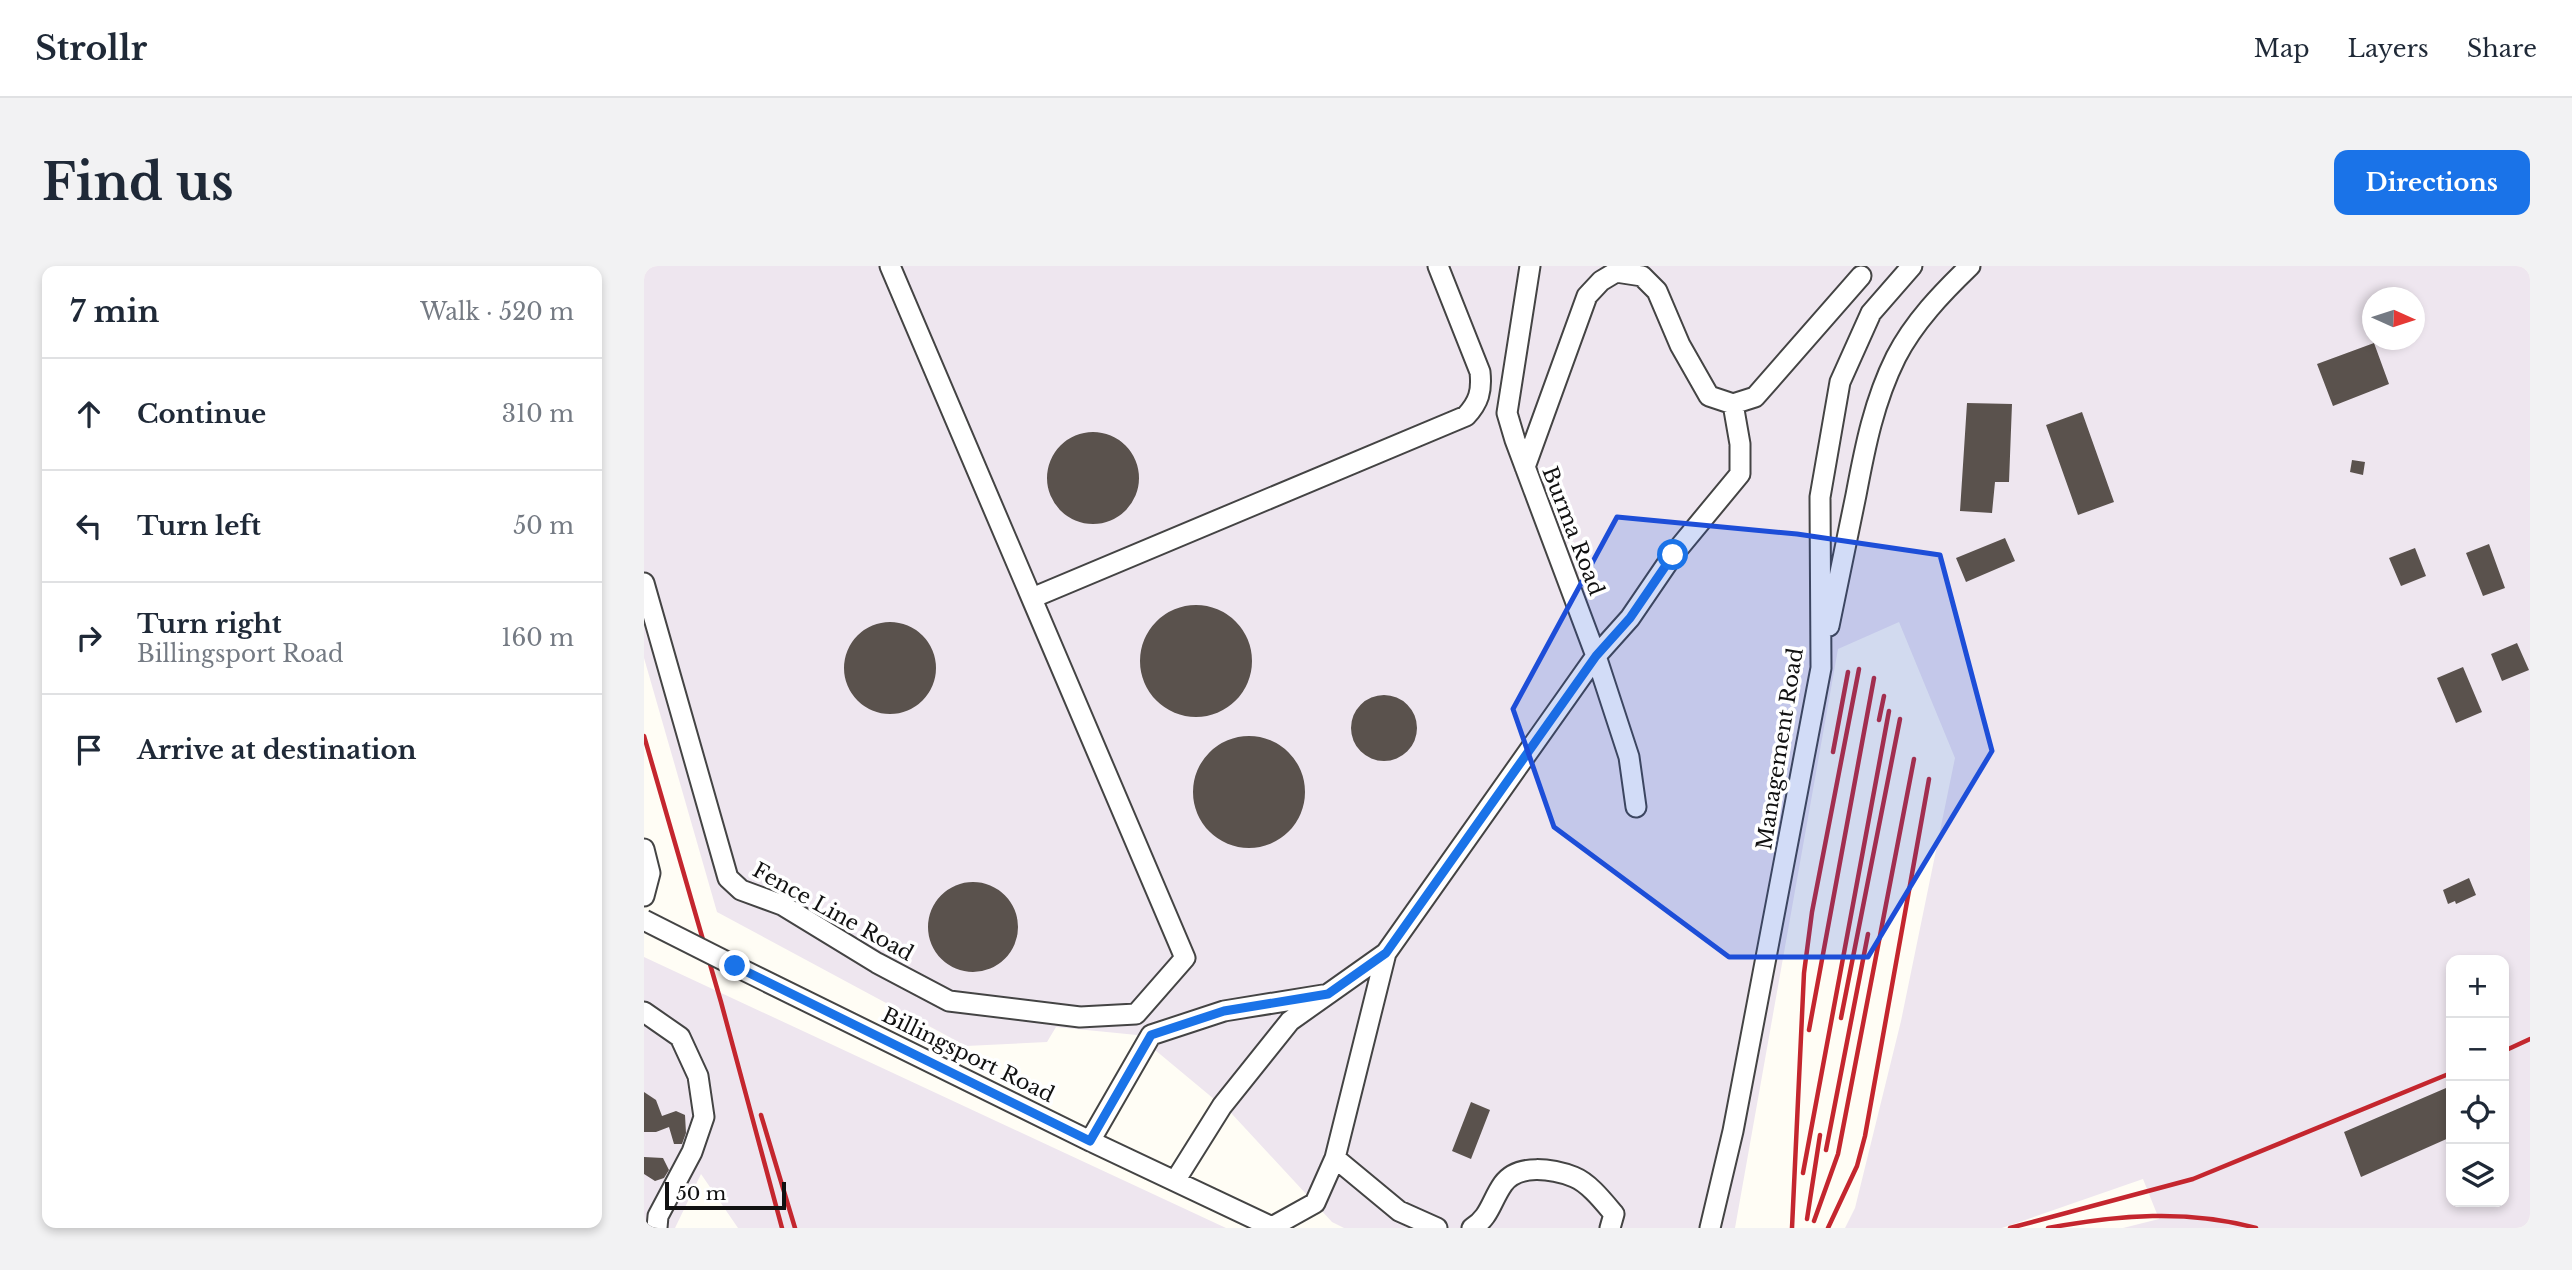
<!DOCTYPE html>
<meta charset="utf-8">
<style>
:root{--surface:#fff;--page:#f2f2f3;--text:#1f2937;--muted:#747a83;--line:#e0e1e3;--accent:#1a73e8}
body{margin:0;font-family:"Libre Baskerville",serif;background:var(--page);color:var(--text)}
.controls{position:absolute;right:21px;bottom:21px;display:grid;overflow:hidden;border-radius:14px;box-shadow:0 4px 10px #0003}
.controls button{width:63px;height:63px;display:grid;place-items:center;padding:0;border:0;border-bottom:2px solid var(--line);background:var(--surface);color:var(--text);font:35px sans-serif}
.compass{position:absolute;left:1718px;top:21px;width:63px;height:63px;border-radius:50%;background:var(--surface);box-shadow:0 4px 10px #0003;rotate:93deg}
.scale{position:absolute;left:21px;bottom:18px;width:121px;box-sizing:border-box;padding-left:7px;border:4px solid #111;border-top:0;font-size:19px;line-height:24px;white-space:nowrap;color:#111;-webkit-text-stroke:5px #fff;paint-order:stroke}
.stop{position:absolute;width:21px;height:21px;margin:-16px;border:5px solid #1a73e8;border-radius:50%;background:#fff}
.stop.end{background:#1a73e8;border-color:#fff;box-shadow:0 2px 7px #0008}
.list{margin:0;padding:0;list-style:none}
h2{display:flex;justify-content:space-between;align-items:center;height:91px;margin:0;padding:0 28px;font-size:30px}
h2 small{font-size:23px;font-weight:400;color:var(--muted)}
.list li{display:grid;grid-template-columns:46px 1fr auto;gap:21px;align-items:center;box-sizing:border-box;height:112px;padding:0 28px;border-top:2px solid var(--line)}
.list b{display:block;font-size:26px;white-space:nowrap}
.list p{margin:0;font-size:23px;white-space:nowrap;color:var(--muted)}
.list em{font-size:23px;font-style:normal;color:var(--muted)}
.icon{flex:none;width:38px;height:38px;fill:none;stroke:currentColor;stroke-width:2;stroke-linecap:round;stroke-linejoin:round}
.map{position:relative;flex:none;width:1886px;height:962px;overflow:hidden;border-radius:14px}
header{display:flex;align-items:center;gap:42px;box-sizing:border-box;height:98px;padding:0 35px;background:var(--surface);border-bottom:2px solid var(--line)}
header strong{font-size:33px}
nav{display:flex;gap:38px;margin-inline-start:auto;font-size:24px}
.intro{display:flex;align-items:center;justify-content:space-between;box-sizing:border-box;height:168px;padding:0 42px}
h1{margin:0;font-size:49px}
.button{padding:18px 32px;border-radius:14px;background:var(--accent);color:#fff;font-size:24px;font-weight:700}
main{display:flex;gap:42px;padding:0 42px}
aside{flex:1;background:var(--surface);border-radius:14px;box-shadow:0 4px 10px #0003}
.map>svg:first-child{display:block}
</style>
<header>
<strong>Strollr</strong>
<nav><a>Map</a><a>Layers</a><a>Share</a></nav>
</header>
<div class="intro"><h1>Find us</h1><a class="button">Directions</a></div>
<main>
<aside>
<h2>7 min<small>Walk · 520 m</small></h2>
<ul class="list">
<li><svg class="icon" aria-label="ahead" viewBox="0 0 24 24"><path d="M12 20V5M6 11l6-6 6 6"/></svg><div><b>Continue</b></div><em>310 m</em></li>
<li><svg class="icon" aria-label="left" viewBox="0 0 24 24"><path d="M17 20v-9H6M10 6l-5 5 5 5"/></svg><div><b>Turn left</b></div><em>50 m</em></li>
<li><svg class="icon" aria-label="right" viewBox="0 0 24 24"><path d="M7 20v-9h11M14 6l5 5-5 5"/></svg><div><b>Turn right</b><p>Billingsport Road</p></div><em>160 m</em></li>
<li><svg class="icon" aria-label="arrive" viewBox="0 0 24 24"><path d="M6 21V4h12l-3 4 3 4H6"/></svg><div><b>Arrive at destination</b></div></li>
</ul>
</aside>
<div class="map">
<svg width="1886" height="962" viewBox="0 0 1886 962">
<rect width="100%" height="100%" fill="#fffdf5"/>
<path fill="#eee6ef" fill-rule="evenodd" d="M0 0H1886V962H1479L1515 953 1499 913 1358 962H1201L1211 942 1257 755 1311 492 1255 356 1194 383 1091 962H700L688 956 588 848 493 769 412 761 403 776 322 780 73 646 0 392ZM1728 32H1770V74H1728ZM1807 694H1860V936H1807Z
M0 691 582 962H94L57 908 31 962H0Z"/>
<path fill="#5a524d" d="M1730 77 1745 118 1689 140 1673 98Z
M1323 137 1368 138 1365 216H1351L1348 247 1316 245Z
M1438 146 1470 236 1434 249 1402 159Z
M403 212a46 46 0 1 1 92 0a46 46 0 1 1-92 0Z
M1708 194 1721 196 1719 209 1706 206Z
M1361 272 1371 295 1322 316 1312 292Z
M1845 278 1861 322 1839 330 1822 287Z
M1771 282 1782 310 1757 320 1745 292Z
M496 395a56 56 0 1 1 112 0a56 56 0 1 1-112 0Z
M200 402a46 46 0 1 1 92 0a46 46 0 1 1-92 0Z
M1873 377 1885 404 1858 415 1847 388Z
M1819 401 1838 446 1812 457 1793 412Z
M707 462a33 33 0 1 1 66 0a33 33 0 1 1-66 0Z
M549 526a56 56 0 1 1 112 0a56 56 0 1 1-112 0Z
M1825 612 1832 629 1812 638 1811 635 1804 638 1799 624Z
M284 661a45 45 0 1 1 90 0a45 45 0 1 1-90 0Z
M1802 822 1807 835V871L1717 911 1700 866Z
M0 826 12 834 18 850 32 845 41 849 42 867 38 878H30L25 861 12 866H0Z
M827 836 846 844 827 893 808 885Z
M0 891 19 892 25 904 20 912 11 915 0 908Z"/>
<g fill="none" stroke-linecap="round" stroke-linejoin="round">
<g stroke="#444" stroke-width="23">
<path id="minor" d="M886 0 863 147 871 174 952 390 985 491 992 541
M881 201 943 30 957 15 972 6 998 10 1013 25 1036 79 1065 130 1089 138 1111 131 1217 10
M0 317 84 612 97 624 138 639 233 697 305 735 436 751 492 748 541 692 246 0
M388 332 822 150C835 136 838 125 836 106L794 0
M1185 360C1194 316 1203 272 1212 229 1221 181 1230 135 1252 91 1270 56 1298 27 1326 0
M0 583 6 607 0 630
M91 700 446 875 630 962
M0 746 36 771 54 810 60 851 48 886 14 950 13 962
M446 875 507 769 580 745 679 729
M691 892 755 945 793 962
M531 915 578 840 646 755 742 687 952 390 986 352 1029 289 1096 208V178L1089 138
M626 962 671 937 691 892 742 687
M828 962C846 951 847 935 859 918 874 897 909 903 930 911 945 917 959 935 970 948L966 962
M1066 962 1089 865 1177 402 1176 231 1196 116 1227 47 1268 0"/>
</g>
<use href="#minor" stroke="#fff" stroke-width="19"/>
<path stroke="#c4262e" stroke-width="4.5" d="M1235 454 1240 430
M0 470 77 736 138 962
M1189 486 1204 406
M1197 752 1256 453
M1165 764 1230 412
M1860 785 1886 773
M117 849 151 962
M1182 884 1224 668
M1159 907 1245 445
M1163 953 1176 869
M1170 955 1194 888 1270 493
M1148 962 1160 707 1168 646 1215 403
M1184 962 1213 900 1221 870 1285 513
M1366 962 1549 913 1807 807
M1404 962C1474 949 1543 943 1612 962"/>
<g stroke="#444" stroke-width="23" stroke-linecap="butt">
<path id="minor-bridge" d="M0 654 91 700"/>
</g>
<use href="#minor-bridge" stroke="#fff" stroke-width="19"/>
</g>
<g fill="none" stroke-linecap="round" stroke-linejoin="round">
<path stroke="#1a73e8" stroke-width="9" d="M91 700 446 875 507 769 580 745 684 728 742 687 952 390 986 352 1029 289"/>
</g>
<path fill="#1d4ed8" fill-opacity="0.2" stroke="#1d4ed8" stroke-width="5" stroke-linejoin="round" d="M973 251 1153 268 1296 289 1348 485 1224 691H1085L910 561 869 443Z"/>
<g text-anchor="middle" stroke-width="7" stroke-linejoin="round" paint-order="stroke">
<g font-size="21" fill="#111" stroke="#fff">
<text transform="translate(929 265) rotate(69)" y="7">Burma Road</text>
<text transform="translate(1136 483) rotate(-81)" y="7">Management Road</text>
<text transform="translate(189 646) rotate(29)" y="7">Fence Line Road</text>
<text transform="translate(324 789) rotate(26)" y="7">Billingsport Road</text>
</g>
</g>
</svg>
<div class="controls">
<button>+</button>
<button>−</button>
<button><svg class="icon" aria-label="locate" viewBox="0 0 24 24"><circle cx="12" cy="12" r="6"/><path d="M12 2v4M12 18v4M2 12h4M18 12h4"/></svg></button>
<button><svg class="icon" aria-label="layers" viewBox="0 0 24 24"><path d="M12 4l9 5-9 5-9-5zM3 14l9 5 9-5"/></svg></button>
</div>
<svg class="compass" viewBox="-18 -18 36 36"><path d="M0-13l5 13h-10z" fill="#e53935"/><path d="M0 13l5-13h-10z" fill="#747a83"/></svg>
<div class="scale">50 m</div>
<div class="stop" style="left:1029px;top:289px"></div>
<div class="stop end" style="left:91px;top:700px"></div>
</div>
</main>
